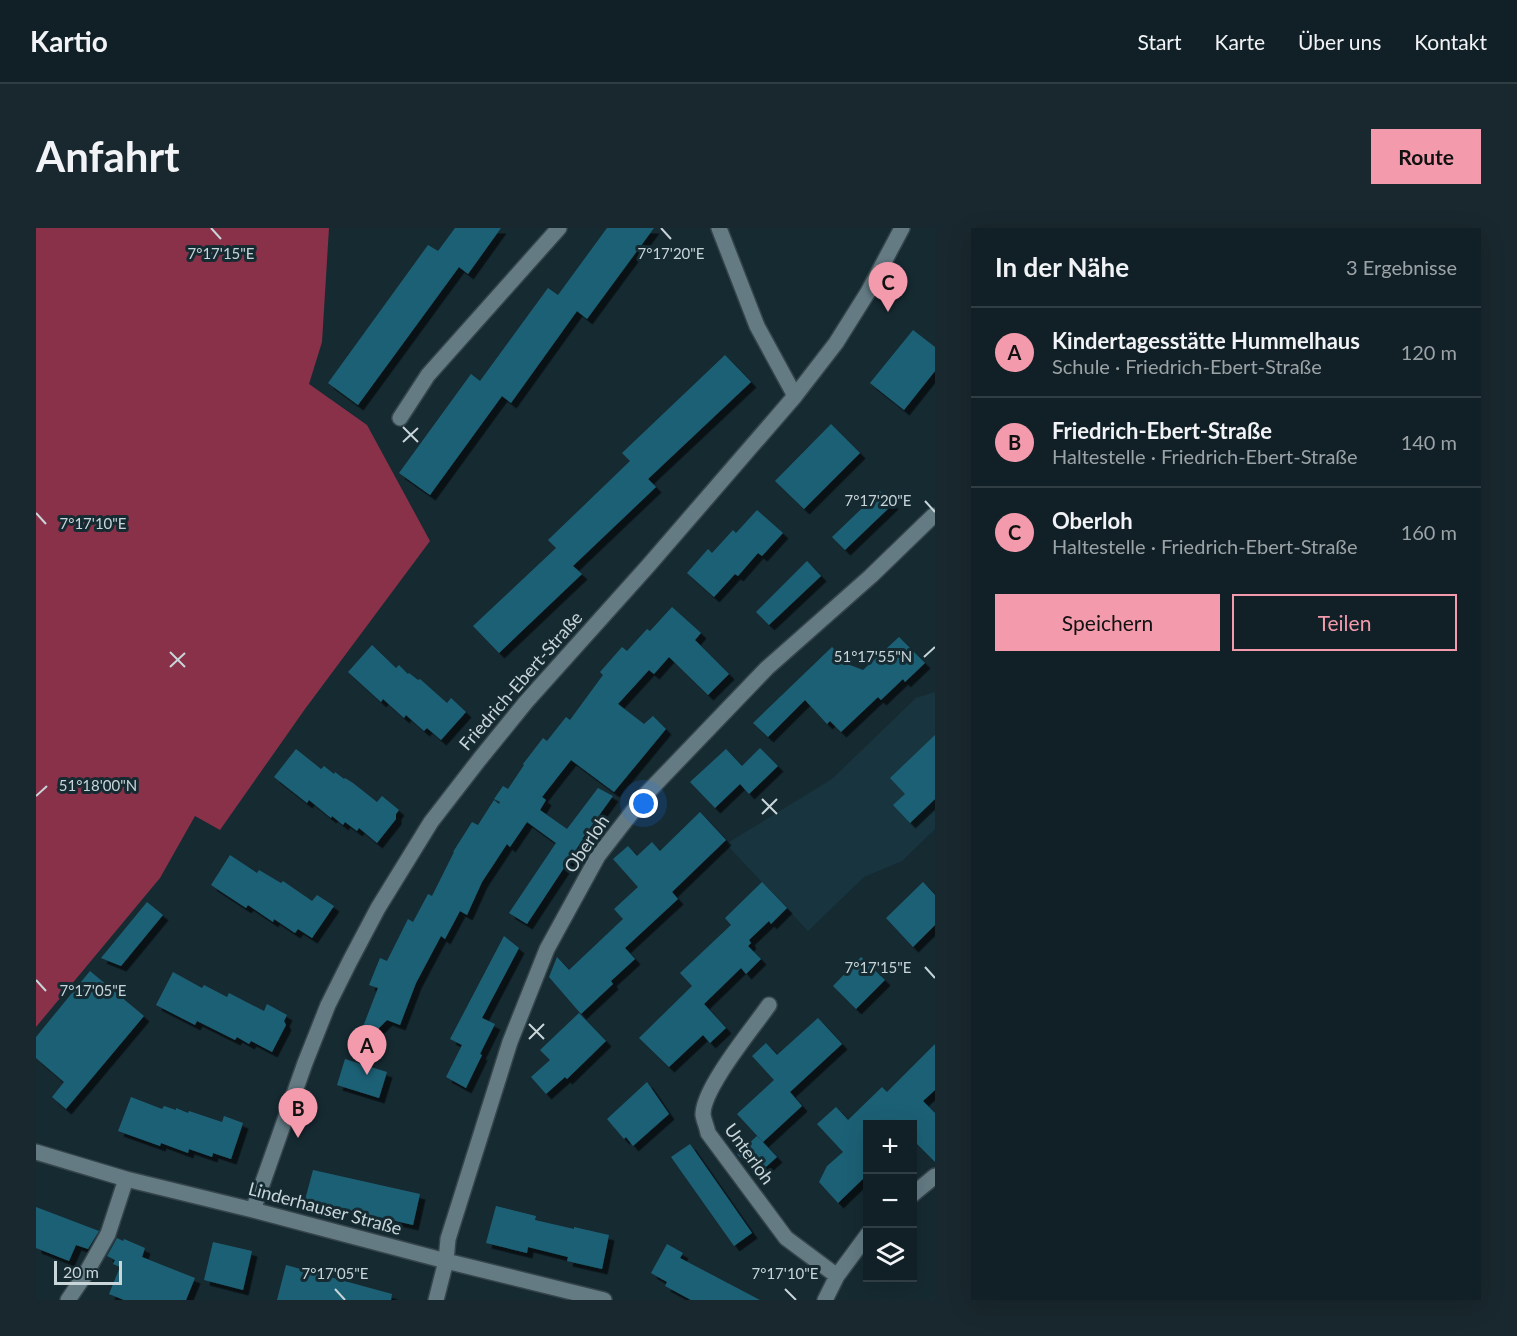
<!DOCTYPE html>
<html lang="de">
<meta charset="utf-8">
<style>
:root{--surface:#102026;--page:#19282e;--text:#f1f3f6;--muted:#9ca3a7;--line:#303e43;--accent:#f39aac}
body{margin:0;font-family:Lato,sans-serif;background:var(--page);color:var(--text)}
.controls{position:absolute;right:18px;bottom:18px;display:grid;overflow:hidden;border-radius:0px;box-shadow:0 6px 24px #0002}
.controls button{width:54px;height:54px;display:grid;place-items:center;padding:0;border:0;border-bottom:2px solid var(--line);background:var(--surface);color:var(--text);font:30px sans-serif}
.scale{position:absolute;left:18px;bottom:15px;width:68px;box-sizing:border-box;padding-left:6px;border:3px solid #c8d5d9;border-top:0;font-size:16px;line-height:21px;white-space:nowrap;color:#c8d5d9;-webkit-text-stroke:4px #162a32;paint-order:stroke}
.you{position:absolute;left:608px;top:576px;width:21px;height:21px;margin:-15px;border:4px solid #fff;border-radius:50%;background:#1a73e8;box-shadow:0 0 0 9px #1a73e833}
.badge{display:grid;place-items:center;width:39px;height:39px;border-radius:50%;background:var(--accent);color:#111;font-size:20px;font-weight:700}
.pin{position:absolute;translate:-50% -50px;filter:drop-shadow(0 2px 3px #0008)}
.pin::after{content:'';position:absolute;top:32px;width:21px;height:18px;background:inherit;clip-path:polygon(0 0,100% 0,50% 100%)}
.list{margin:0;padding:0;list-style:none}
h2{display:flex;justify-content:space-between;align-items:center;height:78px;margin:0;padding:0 24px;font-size:26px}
h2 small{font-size:20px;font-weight:400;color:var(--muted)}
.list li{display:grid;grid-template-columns:39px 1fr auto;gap:18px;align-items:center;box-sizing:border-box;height:90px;padding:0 24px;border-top:2px solid var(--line)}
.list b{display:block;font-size:22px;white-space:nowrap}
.list p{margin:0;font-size:20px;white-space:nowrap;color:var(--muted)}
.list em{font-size:20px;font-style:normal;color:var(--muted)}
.actions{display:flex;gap:12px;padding:18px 24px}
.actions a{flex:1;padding:14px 0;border:2px solid var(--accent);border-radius:0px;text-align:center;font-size:21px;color:var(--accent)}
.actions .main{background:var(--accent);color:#111}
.icon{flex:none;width:33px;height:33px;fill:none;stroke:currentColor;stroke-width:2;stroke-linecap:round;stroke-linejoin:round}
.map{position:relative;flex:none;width:899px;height:1072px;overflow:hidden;border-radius:0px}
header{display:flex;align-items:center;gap:36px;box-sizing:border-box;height:84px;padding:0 30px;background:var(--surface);border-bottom:2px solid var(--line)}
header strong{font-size:28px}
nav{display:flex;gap:33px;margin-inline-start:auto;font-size:21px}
.intro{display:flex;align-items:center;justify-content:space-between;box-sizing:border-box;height:144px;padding:0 36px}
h1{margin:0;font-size:42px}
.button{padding:15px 27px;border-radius:0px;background:var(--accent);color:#111;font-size:21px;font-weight:700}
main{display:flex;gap:36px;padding:0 36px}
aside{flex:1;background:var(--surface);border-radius:0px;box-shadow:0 6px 24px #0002}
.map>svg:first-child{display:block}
</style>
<header>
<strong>Kartio</strong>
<nav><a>Start</a><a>Karte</a><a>Über uns</a><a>Kontakt</a></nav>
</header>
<div class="intro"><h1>Anfahrt</h1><a class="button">Route</a></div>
<main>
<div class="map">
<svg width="899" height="1072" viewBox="0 0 899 1072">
<defs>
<filter id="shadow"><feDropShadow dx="5.5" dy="5.5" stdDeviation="0" flood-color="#0009"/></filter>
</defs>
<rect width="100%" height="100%" fill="#162a32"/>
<path fill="#18353f" d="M899 464V601L866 633 828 649 772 703 690 616 796 551 880 470Z"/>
<path fill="#893149" d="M0 0H293L286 114 273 156 331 197 394 313 269 481 184 602 159 588 124 650 0 799Z"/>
<path fill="#1e6075" filter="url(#shadow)" d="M419 0H465L432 46 423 39 322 177 292 155 392 17 402 23Z
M571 0H618L551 91 541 83 475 175 466 168 394 267 363 245 435 146 444 153 512 60 522 67Z
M877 102 899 119V143L868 182 834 155Z
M689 127 715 154 612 251 620 259 537 338 546 346 463 425 437 398 520 320 512 312 594 233 586 225Z
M795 196 824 225 768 281 739 253Z
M844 263 857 276 809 322 796 309Z
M721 282 747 305 726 328 722 325 702 348 699 346 678 369 651 345 672 321 676 325 697 302 700 305Z
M771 333 785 348 733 397 720 384Z
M636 379 665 405 659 412 693 446 672 467 633 429 618 446 613 442 582 476 608 496 617 488 630 501 578 564 535 532 506 569 510 572 504 582 531 601 562 560 577 568 546 611H547L491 696 473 685 520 615 491 594 474 619 471 616 446 654 431 687 424 683 409 711 405 708 380 755 364 797 351 792 316 827 342 760 333 757 344 730 351 733 372 691 377 694 392 666 396 668 418 624H417L436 594 442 597 458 572 463 576 464 574 458 571 467 558 472 561 488 537 487 536 507 510 511 513 530 489 534 492 567 447 564 444 586 419 591 423 611 401 614 403Z
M863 409 889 435 869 454 867 451 845 472 842 469 805 504 794 493 791 496 769 472 732 509 717 495 796 419 814 437 827 442Z
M336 417 360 440 363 437 372 446 373 445 382 452 384 451 411 475 415 470 430 484 405 512 391 500 388 503 370 487 368 490 347 471 345 474 312 444Z
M899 507V571L874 595 857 577 869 566 854 550Z
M724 520 742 538 713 566 704 556 679 580 654 554 690 521 706 538Z
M260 521 285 541 288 538 298 546 299 544 308 551 309 550 317 555 341 574 346 568 363 582 360 586V591L341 615 323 600 321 603 309 594 307 597 296 588 295 590 273 572 271 575 238 549Z
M664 584 690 612 636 664 642 671 589 720 599 731 575 753 577 756 545 786 513 749 521 729 533 742 587 691 578 681 602 659 577 631 592 618 601 628 616 614 624 623Z
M194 627 221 645 223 642 245 655 247 653 276 673 281 667 298 678 276 710 262 701 259 705 238 691 237 694 212 677 210 680 175 657Z
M726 654 751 680 735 696 733 693 713 712 715 715 712 718 725 731 710 746 705 740 668 776 690 800 674 815 667 807 633 839 603 810 656 758 644 745 695 697 689 690Z
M887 654 899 667V697L877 719 850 690Z
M111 674 127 687 85 738 65 730Z
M468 708 483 720 446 790 459 796 444 826 446 827 430 860 410 849 426 817 414 811Z
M825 729 849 752 820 781 797 758Z
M54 743 108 788 30 881 16 869 28 854 0 830V809Z
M137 744 166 760 168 757 191 769 193 765 228 783 231 776 251 787 248 793 250 797 236 824 215 813 213 816 201 809 199 812 161 793 159 797 120 777Z
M543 785 570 813 531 851 529 849 510 866 495 849 514 832 504 822Z
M782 790 806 816 754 864 766 878 727 914 701 886 738 852 716 828 730 815 741 827Z
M899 816V862L887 873 899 885V934L876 911V897H831V947L802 975 783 954 791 938 807 924 781 896 800 879 812 892 846 859 851 864Z
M309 831 351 844 343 870 301 857Z
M611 854 633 886 597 918 590 909 588 911 571 891Z
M95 869 126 881 128 878 140 882V880L152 885 153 883 186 894 188 888 207 895 195 931 177 925 176 929 153 921 152 925 125 915 124 918 82 903Z
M721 908 741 929 721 947 701 926Z
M654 916 716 1005 698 1018 635 929Z
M277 942 384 966 377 997 269 972Z
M460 978 500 988 499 992 538 1001V999L573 1007 566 1041 531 1033 532 1029 492 1019 491 1025 450 1015Z
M0 979 63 1003 52 1021 40 1017 33 1033 0 1020Z
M81 1010 87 1013 88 1011 109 1020 106 1029 159 1050 150 1072H88L73 1066 84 1039 77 1036 79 1032 71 1028Z
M177 1014 216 1023 207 1062 168 1052Z
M631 1016 647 1025 644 1030 724 1072H655L629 1058 631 1054 615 1045Z
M250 1037 356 1066 355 1072H241Z"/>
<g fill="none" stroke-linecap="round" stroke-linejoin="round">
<g stroke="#35454b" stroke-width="18">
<path id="minor" d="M683 0 721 98 759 168
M364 190 392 147 523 0
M733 777C717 800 666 861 667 887 668 893 671 899 672 905L750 1010 801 1048
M0 924 90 951 217 982 410 1033 568 1072
M876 967 899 948
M217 982 269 835 292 777 314 733 342 680 395 594 443 532 490 474 612 338 759 168 800 115 832 64 866 0
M32 1072 49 1047 72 1006 90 951
M400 1072 410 1033 412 1011 474 814 511 721 562 628 611 565 731 440 835 348 897 288
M789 1072 801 1048 832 1006"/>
</g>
<use href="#minor" stroke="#647b84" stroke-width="15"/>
</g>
<path fill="none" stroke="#c8d5d9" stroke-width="2" d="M175 0 185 11M625 0 635 11M367 199 382 214M367 214 382 200M889 273 899 284M0 285 10 296M134 424 149 439M888 429 899 419M134 439 149 425M0 568 11 558M726 571 741 586M726 586 741 571M889 739 899 750M0 752 10 763M493 796 508 811M493 811 508 796M299 1061 309 1072M749 1061 760 1072"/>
<g text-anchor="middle" stroke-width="6" stroke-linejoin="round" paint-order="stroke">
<g font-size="18" fill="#c8d5d9" stroke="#162a32">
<text transform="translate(485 453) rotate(-49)" y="6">Friedrich-Ebert-Straße</text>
<text transform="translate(551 616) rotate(-56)" y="6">Oberloh</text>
<text transform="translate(713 926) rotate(54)" y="6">Unterloh</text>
<text transform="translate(289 981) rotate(15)" y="6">Linderhauser Straße</text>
</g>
</g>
<g font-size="15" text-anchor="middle" fill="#c8d5d9" stroke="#162a32" stroke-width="6" stroke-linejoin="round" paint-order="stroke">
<text x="185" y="31">7°17'15"E</text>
<text x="635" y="31">7°17'20"E</text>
<text x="842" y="278">7°17'20"E</text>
<text x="57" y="301">7°17'10"E</text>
<text x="837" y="434">51°17'55"N</text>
<text x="62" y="563">51°18'00"N</text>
<text x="842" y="745">7°17'15"E</text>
<text x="57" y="768">7°17'05"E</text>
<text x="299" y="1051">7°17'05"E</text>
<text x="749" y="1051">7°17'10"E</text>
</g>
</svg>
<div class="controls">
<button>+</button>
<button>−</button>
<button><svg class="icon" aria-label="layers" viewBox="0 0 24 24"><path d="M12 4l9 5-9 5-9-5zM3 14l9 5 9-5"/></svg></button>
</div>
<div class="scale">20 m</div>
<div class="you"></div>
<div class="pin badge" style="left:331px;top:847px">A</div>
<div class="pin badge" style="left:262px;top:910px">B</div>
<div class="pin badge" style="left:852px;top:84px">C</div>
</div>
<aside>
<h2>In der Nähe<small>3 Ergebnisse</small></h2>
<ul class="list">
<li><span class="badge">A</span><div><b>Kindertagesstätte Hummelhaus</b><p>Schule · Friedrich-Ebert-Straße</p></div><em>120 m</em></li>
<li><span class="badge">B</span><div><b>Friedrich-Ebert-Straße</b><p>Haltestelle · Friedrich-Ebert-Straße</p></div><em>140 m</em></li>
<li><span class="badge">C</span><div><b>Oberloh</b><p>Haltestelle · Friedrich-Ebert-Straße</p></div><em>160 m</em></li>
</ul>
<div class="actions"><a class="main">Speichern</a><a>Teilen</a></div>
</aside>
</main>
